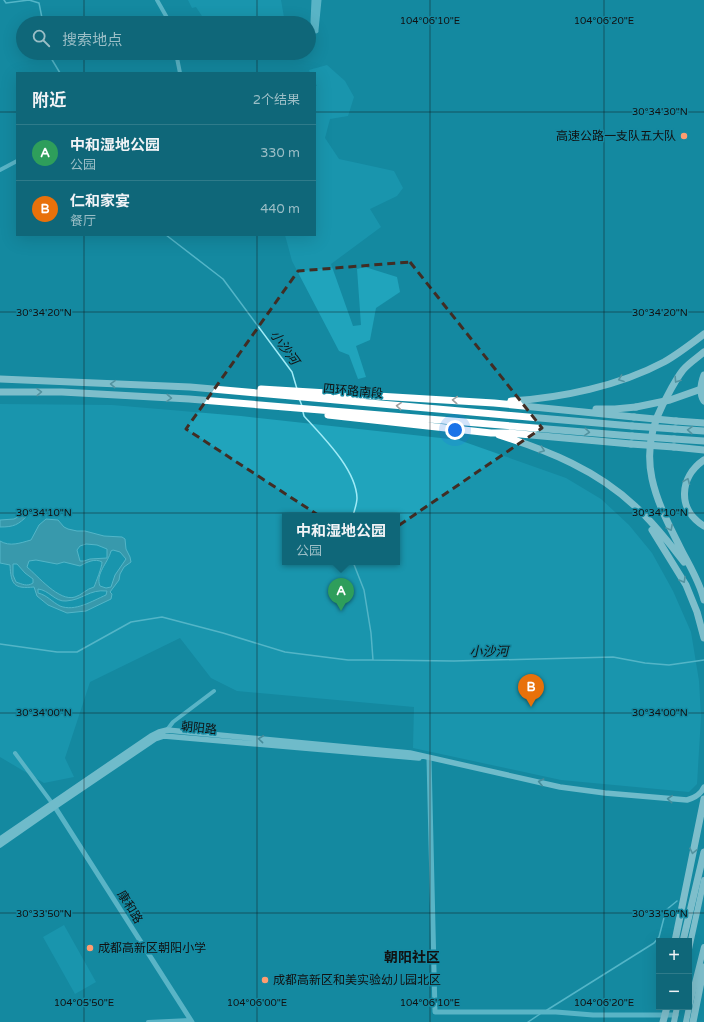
<!DOCTYPE html>
<html lang="zh">
<meta charset="utf-8">
<style>
:root{--surface:#0f6779;--page:#186d7e;--text:#f1f3f6;--muted:#9bbec6;--line:#2f7b8a;--accent:#8bbbb9}
body{margin:0;font-family:"Varela Round","Noto Sans SC",sans-serif;background:var(--page);color:var(--text)}
.controls{position:absolute;right:12px;bottom:12px;display:grid;overflow:hidden;border-radius:0px;box-shadow:0 4px 16px #0002}
.controls button{width:36px;height:36px;display:grid;place-items:center;padding:0;border:0;border-bottom:1px solid var(--line);background:var(--surface);color:var(--text);font:20px sans-serif}
.you{position:absolute;left:455px;top:430px;width:14px;height:14px;margin:-10px;border:3px solid #fff;border-radius:50%;background:#1a73e8;box-shadow:0 0 0 6px #1a73e833}
.badge{display:grid;place-items:center;width:26px;height:26px;border-radius:50%;background:var(--accent);color:#fff;font-size:13px;font-weight:700}
.pin{position:absolute;translate:-50% -33px;filter:drop-shadow(0 1px 2px #0008)}
.pin::after{content:'';position:absolute;top:21px;width:14px;height:12px;background:inherit;clip-path:polygon(0 0,100% 0,50% 100%)}
.popup{position:absolute;left:282px;top:513px;width:118px;height:52px;box-sizing:border-box;display:grid;place-content:center;border-radius:0px;background:var(--surface);filter:drop-shadow(0 1px 3px #0005);font-size:13px;white-space:nowrap;color:var(--muted)}
.popup b{font-size:15px;color:var(--text)}
.popup::after{content:'';position:absolute;left:50%;top:100%;margin-left:-8px;border:8px solid transparent;border-top-color:var(--surface)}
.list{margin:0;padding:0;list-style:none}
h2{display:flex;justify-content:space-between;align-items:center;height:52px;margin:0;padding:0 16px;font-size:17px}
h2 small{font-size:13px;font-weight:400;color:var(--muted)}
.list li{display:grid;grid-template-columns:26px 1fr auto;gap:12px;align-items:center;box-sizing:border-box;height:56px;padding:0 16px;border-top:1px solid var(--line)}
.list b{display:block;font-size:15px;white-space:nowrap}
.list p{margin:0;font-size:13px;white-space:nowrap;color:var(--muted)}
.list em{font-size:13px;font-style:normal;color:var(--muted)}
.icon{flex:none;width:22px;height:22px;fill:none;stroke:currentColor;stroke-width:2;stroke-linecap:round;stroke-linejoin:round}
.map{position:relative;flex:none;width:704px;height:1022px;overflow:hidden}
.search{position:absolute;background:var(--surface);box-shadow:0 4px 16px #0002;left:16px;top:16px;width:300px;height:44px;display:flex;align-items:center;gap:10px;box-sizing:border-box;padding:0 14px;border-radius:22px;color:var(--muted);font-size:15px}
.panel{position:absolute;background:var(--surface);box-shadow:0 4px 16px #0002;left:16px;top:72px;width:300px;height:164px;border-radius:0px}
.map>svg:first-child{display:block}
</style>
<div class="map">
<svg width="704" height="1022" viewBox="0 0 704 1022">
<rect width="100%" height="100%" fill="#1489a1"/>
<path fill="#20a4bc" fill-rule="evenodd" d="M188 0H281L285 23H226L224 20 206 22 196 7 192 8Z
M327 65 345 81 354 97 348 116 330 119 325 138 339 159 394 171 403 188 397 196 370 209 381 227 331 264 353 326 361 325 357 269 365 267 397 277 400 292 376 308 370 340 356 346 366 377 358 379 349 355 339 351 292 261 285 235H315V86H317L315 82V73H310L309 70Z
M0 404 112 405 241 416 459 440 566 478 601 499 629 525 652 553 673 591 691 632 699 681 701 717 697 784 689 792 561 780 413 748 414 707 237 691 211 678 180 638 90 682 65 758 74 777 44 783 0 757ZM285 516H397V562H285Z
M64 925 96 982 75 994 43 937Z"/>
<path fill="#64aebb" stroke="#9febf7" fill-rule="evenodd" d="M27 512 28 515C18 525 14 527 0 527V520L14 519Z
M46 519 58 520 64 527 68 529 77 531H85L104 536 122 537 125 539 126 549 130 557 131 562 124 567 120 574 119 580 110 592 112 594 111 599 86 611 67 613 48 605 37 596 34 587C14 589 11 585 10 565L0 563V541C10 547 20 543 31 540L39 525ZM86 544 97 545 107 549V558L90 559 84 561H80L77 550 80 546ZM113 550 120 552 126 559 115 575 111 587 106 588 100 586C95 574 108 563 111 551ZM36 560 57 564 64 562 80 566C87 562 95 558 102 562 102 567 96 582 94 587 86 589 82 595 75 597 59 602 38 576 27 567L29 561ZM13 564H17L25 573 33 579V583C27 587 22 584 16 582L13 575ZM38 589C49 590 55 602 66 601 83 600 89 589 107 591L106 595C92 601 75 612 60 606 52 602 47 595 38 593Z"/>
<g fill="none" stroke-linecap="round" stroke-linejoin="round">
<path stroke="#9febf7" stroke-width="1.5" d="M4 0 6 3 29 0 39 3 43 23
M48 53 60 73
M166 235 223 279 292 372 297 389
M299 398 302 406
M303 412 304 416C323 437 356 469 357 498 357 504 354 511 353 516
M353 562 364 590 371 633 373 660 454 661 613 657 645 663 669 665 704 660
M0 644 57 652H77L131 622 162 617 223 633 285 652 348 660H373
M547 1010 654 943 659 937 666 910 677 901
M528 1022 540 1014"/>
<path stroke="#ade9f4" stroke-width="4" d="M157 0 170 23
M176 53 180 73
M0 170 17 161
M167 730 173 722 214 691
M15 753 52 803
M148 1022 190 1020"/>
<path stroke="#ade9f4" stroke-width="5" d="M314 0 313 22 316 31
M316 30 319 0
M429 758 435 1012H556L593 1015H676
M53 804 192 1022"/>
<path stroke="#ddf8fd" stroke-width="5.5" d="M0 839 151 736 159 732 167 730 410 753 560 787 605 793 687 800C694 798 701 794 704 787
M0 845 56 806 155 739 164 736 419 758"/>
<path stroke="#fcfeff" stroke-width="6" d="M689 949 704 880
M689 1007 704 947
M674 1022 677 1007
M686 1022 689 1007"/>
<path stroke="#fff" stroke-width="7" d="M704 352C697 358 689 363 683 370 675 380 669 393 663 404 634 460 657 502 683 553 691 568 700 583 704 600
M704 375C701 383 699 393 704 401
M0 379 190 387 494 414 632 426
M261 389 494 403 634 417
M0 392H62L189 399 632 436
M511 401C561 398 619 386 664 362 678 354 691 344 704 334
M596 409H615L636 407
M328 415 491 433H509L631 444
M676 421 704 423
M675 429 704 431
M499 435C549 451 597 470 636 507 654 523 669 543 684 562
M674 439 704 441
M674 447 704 450
M704 460C679 477 677 510 704 526
M652 530 686 585 697 612 704 638
M675 941 704 799
M683 941 704 852
M693 1022 704 967"/>
<path stroke="#fff" stroke-width="7" d="M636 407 670 400 704 388
M634 417 676 421
M632 426 675 429
M632 436 674 439
M631 444 674 447
M663 1022 667 1007"/>
</g>
<defs><path id="oneway-chevron" d="M-2-3.5L2.5 0L-2 3.5" fill="none" stroke-width="1.6" stroke-linecap="round" stroke-linejoin="round"/></defs>
<g stroke="#a0a0a0">
<use href="#oneway-chevron" transform="translate(621 379) rotate(160)"/>
<use href="#oneway-chevron" transform="translate(677 380) rotate(123)"/>
<use href="#oneway-chevron" transform="translate(113 384) rotate(-178)"/>
<use href="#oneway-chevron" transform="translate(39 392) rotate(-1)"/>
<use href="#oneway-chevron" transform="translate(169 398) rotate(3)"/>
<use href="#oneway-chevron" transform="translate(455 400) rotate(-176)"/>
<use href="#oneway-chevron" transform="translate(399 406) rotate(-175)"/>
<use href="#oneway-chevron" transform="translate(690 430) rotate(-176)"/>
<use href="#oneway-chevron" transform="translate(587 432) rotate(5)"/>
<use href="#oneway-chevron" transform="translate(542 450) rotate(20)"/>
<use href="#oneway-chevron" transform="translate(687 481) rotate(-68)"/>
<use href="#oneway-chevron" transform="translate(670 528) rotate(62)"/>
<use href="#oneway-chevron" transform="translate(683 580) rotate(60)"/>
<use href="#oneway-chevron" transform="translate(693 851) rotate(102)"/>
</g>
<g stroke="#819093">
<use href="#oneway-chevron" transform="translate(261 739) rotate(-174)"/>
<use href="#oneway-chevron" transform="translate(541 782) rotate(-167)"/>
<use href="#oneway-chevron" transform="translate(670 799) rotate(-175)"/>
</g>
<path d="M0 0H704V1022H0ZM410 262 542 428 367 547 186 429 298 271Z" fill="#1489a1" fill-opacity=".55" fill-rule="evenodd"/>
<path fill="none" stroke="#412d24" stroke-width="3" stroke-dasharray="8 5" stroke-linejoin="round" d="M410 262 542 428 367 547 186 429 298 271Z"/>
<path fill="none" stroke="#111" stroke-width="1" stroke-opacity="0.45" d="M84 0V23M257 0V23M430 0V1022M604 0V1022M84 53V73M257 53V73M0 112H17M315 112H704M84 235V1022M257 235V1022M0 312H704M0 513H704M0 713H704M0 913H704"/>
<g fill="#ff9d70" stroke="#1489a1" stroke-width="1.5">
<circle cx="684" cy="136" r="4"/>
<circle cx="90" cy="948" r="4"/>
<circle cx="265" cy="980" r="4"/>
</g>
<g text-anchor="middle" stroke-width="3" stroke-linejoin="round" paint-order="stroke">
<g font-size="12" fill="#111" stroke="#1489a1" text-anchor="start">
<text x="676" y="140" text-anchor="end">高速公路一支队五大队</text>
<text x="98" y="952">成都高新区朝阳小学</text>
<text x="273" y="984">成都高新区和美实验幼儿园北区</text>
</g>
<g font-size="12" fill="#111" stroke="#1489a1">
<text transform="translate(353 391) rotate(5)" y="4">四环路南段</text>
<text transform="translate(199 728) rotate(6)" y="4">朝阳路</text>
<text transform="translate(130 907) rotate(58)" y="4">康和路</text>
</g>
<g font-size="13" font-style="italic" fill="#111" stroke="#1489a1">
<text transform="translate(285 347) rotate(54)" y="5">小沙河</text>
<text transform="translate(489 651) rotate(-1)" y="5">小沙河</text>
</g>
<g font-size="14" font-weight="bold" fill="#111" stroke="#1489a1">
<text x="412" y="962">朝阳社区</text>
</g>
</g>
<g font-size="10" text-anchor="middle" fill="#111" stroke="#1489a1" stroke-width="3" stroke-linejoin="round" paint-order="stroke">
<text x="430" y="24">104°06'10"E</text>
<text x="604" y="24">104°06'20"E</text>
<text x="660" y="115">30°34'30"N</text>
<text x="44" y="316">30°34'20"N</text>
<text x="660" y="316">30°34'20"N</text>
<text x="44" y="516">30°34'10"N</text>
<text x="660" y="516">30°34'10"N</text>
<text x="44" y="716">30°34'00"N</text>
<text x="660" y="716">30°34'00"N</text>
<text x="44" y="917">30°33'50"N</text>
<text x="660" y="917">30°33'50"N</text>
<text x="84" y="1006">104°05'50"E</text>
<text x="257" y="1006">104°06'00"E</text>
<text x="430" y="1006">104°06'10"E</text>
<text x="604" y="1006">104°06'20"E</text>
</g>
</svg>
<div class="controls">
<button>+</button>
<button>−</button>
</div>
<div class="you"></div>
<div class="pin badge" style="left:341px;top:611px;background:#2e9e5b">A</div>
<div class="popup"><b>中和湿地公园</b>公园</div>
<div class="pin badge" style="left:531px;top:707px;background:#e8710a">B</div>
<div class="search"><svg class="icon" aria-label="search" viewBox="0 0 24 24"><circle cx="10" cy="10" r="6"/><path d="M15 15l6 6"/></svg>搜索地点</div>
<section class="panel">
<h2>附近<small>2个结果</small></h2>
<ul class="list">
<li><span class="badge" style="background:#2e9e5b">A</span><div><b>中和湿地公园</b><p>公园</p></div><em>330 m</em></li>
<li><span class="badge" style="background:#e8710a">B</span><div><b>仁和家宴</b><p>餐厅</p></div><em>440 m</em></li>
</ul>
</section>
</div>
